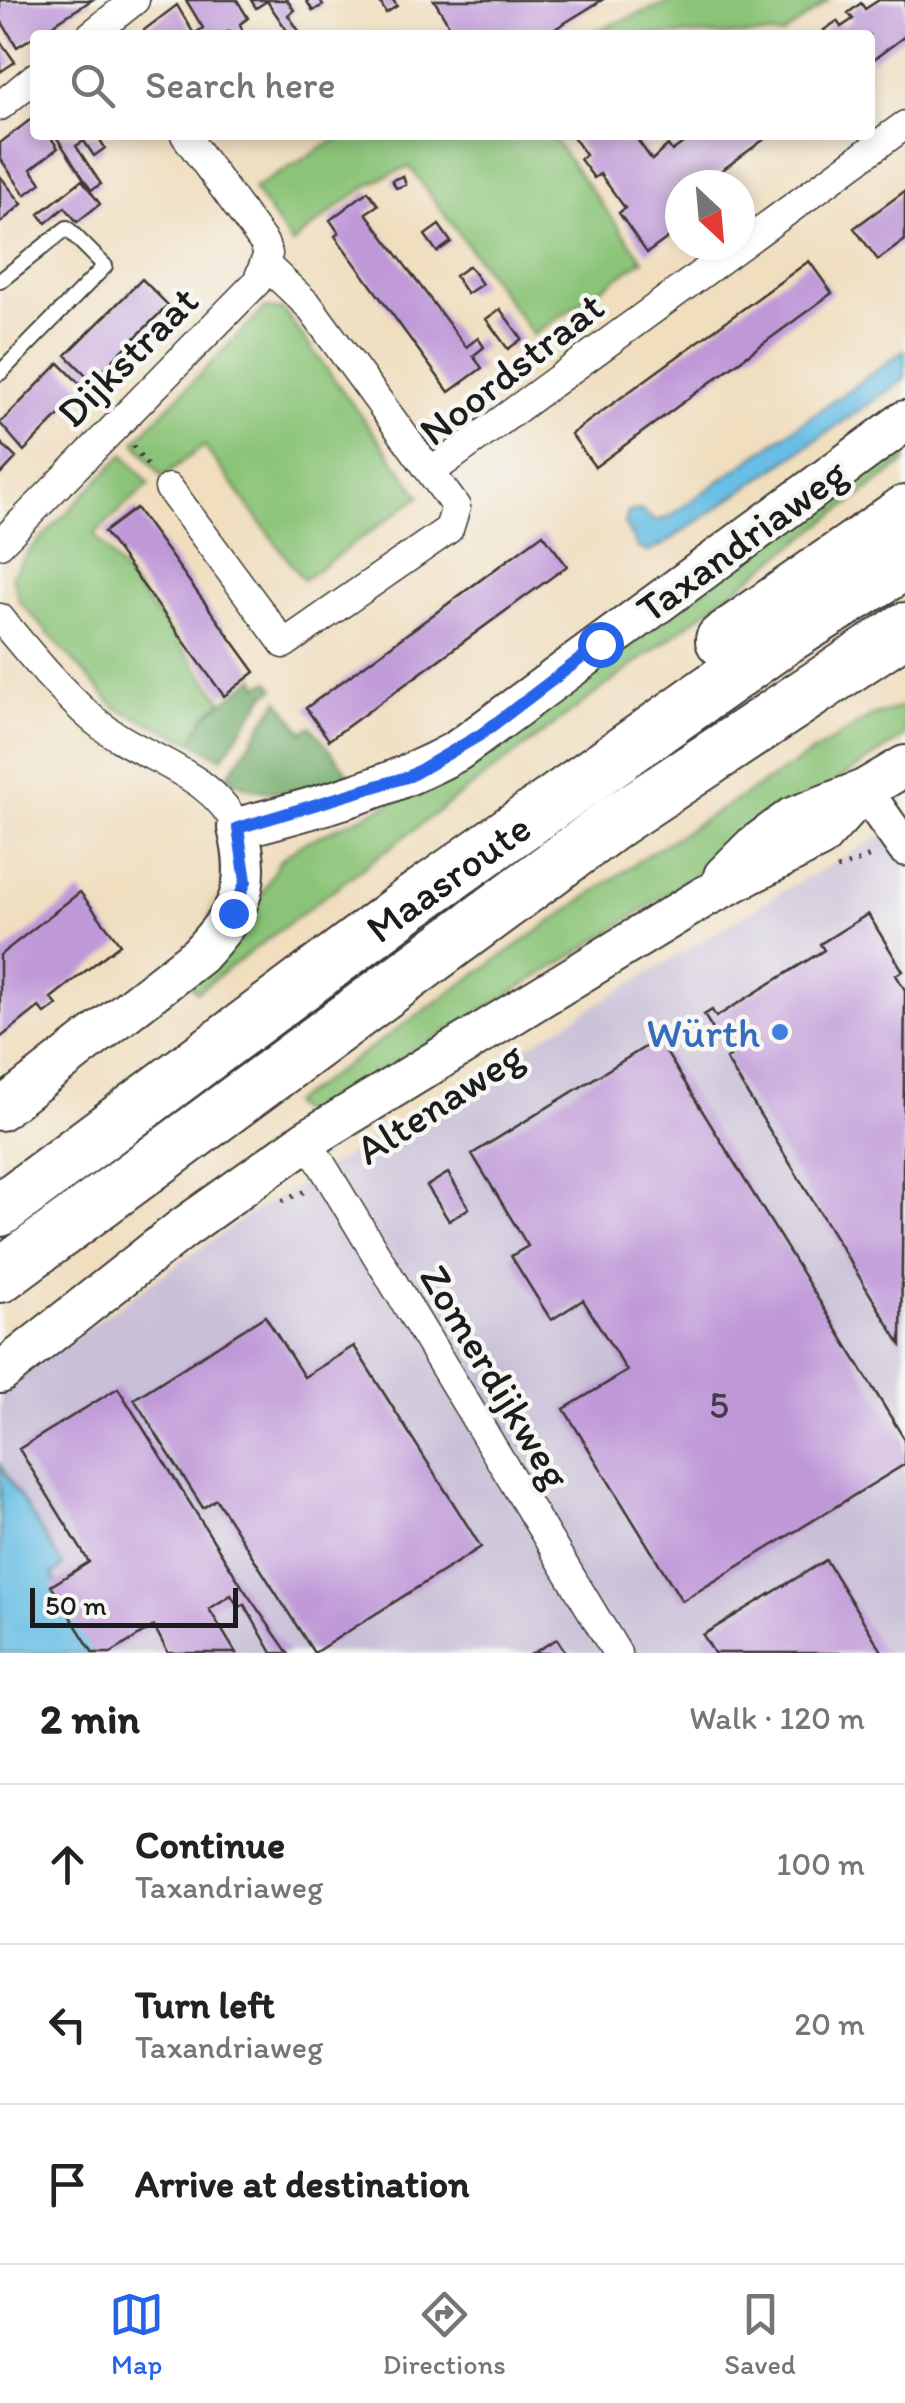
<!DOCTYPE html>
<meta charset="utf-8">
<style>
:root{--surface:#fff;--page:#f2f2f2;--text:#222;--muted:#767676;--line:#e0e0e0;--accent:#2563eb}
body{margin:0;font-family:Itim,sans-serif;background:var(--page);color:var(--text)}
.compass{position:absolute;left:665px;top:170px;width:90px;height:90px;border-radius:50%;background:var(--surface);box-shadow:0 5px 15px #0003;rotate:154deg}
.scale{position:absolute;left:30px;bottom:25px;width:208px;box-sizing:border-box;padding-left:10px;border:5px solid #1c1c1c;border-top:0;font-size:28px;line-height:35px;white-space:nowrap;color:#1c1c1c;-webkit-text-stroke:8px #f6f6f2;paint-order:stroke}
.stop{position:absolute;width:30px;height:30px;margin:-22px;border:8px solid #2563eb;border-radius:50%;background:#fff}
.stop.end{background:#2563eb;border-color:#fff;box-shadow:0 2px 10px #0008}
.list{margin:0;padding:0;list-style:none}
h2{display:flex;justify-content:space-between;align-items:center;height:130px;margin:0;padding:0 40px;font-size:42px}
h2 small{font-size:32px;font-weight:400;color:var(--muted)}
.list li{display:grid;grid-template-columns:65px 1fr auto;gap:30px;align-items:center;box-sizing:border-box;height:160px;padding:0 40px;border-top:2px solid var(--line)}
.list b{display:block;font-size:38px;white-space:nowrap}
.list p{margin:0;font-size:32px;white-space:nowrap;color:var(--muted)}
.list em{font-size:32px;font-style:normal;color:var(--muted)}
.icon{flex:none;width:55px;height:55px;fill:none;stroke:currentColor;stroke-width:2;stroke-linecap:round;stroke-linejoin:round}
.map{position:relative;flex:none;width:905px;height:1653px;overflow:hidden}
.search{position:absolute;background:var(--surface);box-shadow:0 5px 15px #0003;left:30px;right:30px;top:30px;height:110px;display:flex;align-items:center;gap:25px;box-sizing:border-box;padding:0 35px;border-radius:10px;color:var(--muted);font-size:38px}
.sheet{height:610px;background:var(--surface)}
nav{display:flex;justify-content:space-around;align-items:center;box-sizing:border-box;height:140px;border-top:2px solid var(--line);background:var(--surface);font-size:28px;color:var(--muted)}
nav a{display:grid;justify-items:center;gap:5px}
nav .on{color:var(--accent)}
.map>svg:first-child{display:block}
</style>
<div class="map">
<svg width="905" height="1653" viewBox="0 0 905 1653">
<rect width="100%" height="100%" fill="#f6f6f2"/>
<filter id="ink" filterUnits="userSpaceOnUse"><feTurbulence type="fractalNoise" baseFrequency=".01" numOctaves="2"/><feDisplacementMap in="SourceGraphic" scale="20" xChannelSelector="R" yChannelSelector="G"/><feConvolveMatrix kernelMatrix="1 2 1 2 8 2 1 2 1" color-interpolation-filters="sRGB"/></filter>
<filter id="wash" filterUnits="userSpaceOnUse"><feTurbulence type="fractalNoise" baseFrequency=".0048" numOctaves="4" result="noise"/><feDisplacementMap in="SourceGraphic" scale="40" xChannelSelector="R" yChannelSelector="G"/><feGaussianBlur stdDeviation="2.25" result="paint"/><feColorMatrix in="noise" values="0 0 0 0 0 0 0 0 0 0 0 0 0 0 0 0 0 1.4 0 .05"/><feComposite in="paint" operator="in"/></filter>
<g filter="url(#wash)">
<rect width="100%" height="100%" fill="#f0debf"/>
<path fill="#c9bfd7" d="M905 823V1653H0V1390L244 1218 797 883Z"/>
<path fill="#8bc478" stroke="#54704a" stroke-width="2.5" d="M675 0H829L783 35H585Z
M344 135H560L554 140 643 260 533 335 410 167C365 180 328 215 292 244L253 189Z
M265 308 283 310 420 496 303 580 204 446 162 477 135 441Z
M905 440V462L197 992 190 984 242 933 279 861 301 844 403 798 472 759Z
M124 454 149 484 94 534 222 700 205 717 192 742 116 708 19 601 12 575 29 551Z
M905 706V736L584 949 305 1117 290 1104 650 853 872 716Z"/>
<path fill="#70aa68" stroke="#466342" stroke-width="2.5" d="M255 677 259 686 269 681 275 689 265 695 222 758 192 742 205 717Z
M279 700 303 732 311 726 352 778C307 788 268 804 227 777Z"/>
<path fill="#67bee4" stroke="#426d80" stroke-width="2.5" d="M905 350V379L663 545 648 552 638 548 625 525 628 512 640 510 655 521 667 518Z
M0 1465 63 1566 52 1575 101 1653H0Z"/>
<g id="blocks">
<path fill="#bf98d8" d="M0 0H92L17 47 0 19Z
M186 0H237L248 18 240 24 244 35 229 31 223 35H147L144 30 177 5 194 34 203 28Z
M251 0H287L294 10 288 15 299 31 290 35 267 1 256 8Z
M306 0H320L323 5 313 11Z
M379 0H393L397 6 386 13Z
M434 0H602L545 35H455Z
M879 0H905V36L870 62V35H828L824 30 837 21 841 27 853 19 848 13 861 3 865 9Z
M0 41 15 62 0 72Z
M35 116V135H49L58 148 31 169 41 183 25 195 0 158V143Z
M55 135H97L105 148 94 156 84 141 76 146 101 184 91 190Z
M572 135H634L652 160 668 145 672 151 683 143 681 135H770L702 185H680V229L647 253 619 213 625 208 600 174 594 178 580 159 586 155Z
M0 176 22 204 0 223Z
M403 176 406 185 396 188 392 180Z
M82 180 100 204 77 222 65 207 46 223 39 214Z
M368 191 378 205 366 213 466 347 478 338 484 347 473 356 482 368 449 392 335 236 339 233 330 220Z
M905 191V240L878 260 854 228Z
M439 225 451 242 437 252 425 235Z
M809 261 832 293 595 467 571 434Z
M469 266 482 284 467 294 455 276Z
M142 279 168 305 92 381 66 355Z
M500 309 522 339 508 349 486 319Z
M59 363 85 389 24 451 0 423Z
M0 442 16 458 0 475Z
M136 508 255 672 224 696 104 532Z
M543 534 567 566 329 740 306 708Z
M80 892 120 944 51 998 57 1005 45 1014 39 1007 0 1038V955Z
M868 914 903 971 896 975 905 990 901 1345 726 1059 730 1057 704 1015 712 1010 716 1017 824 950 820 944Z
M658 1039 905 1440V1464L682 1601 564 1409 627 1371 583 1300 551 1320 511 1256 528 1246 472 1154Z
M448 1173 469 1208 449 1221 427 1186Z
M265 1316 304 1377 354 1346 481 1547 314 1653 216 1499 203 1508 134 1399Z
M118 1388 243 1588 288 1653H272L244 1604 239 1608 231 1595 209 1609 236 1653H168L154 1626 111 1653H93L51 1586 89 1562 19 1449Z
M826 1560 883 1653H714L703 1635Z
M557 1639 566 1653H533Z"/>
</g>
</g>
<g filter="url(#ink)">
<use href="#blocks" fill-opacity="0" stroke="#3c3934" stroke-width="2.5"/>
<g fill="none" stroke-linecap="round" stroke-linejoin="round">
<g stroke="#3c3934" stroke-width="18">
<path id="service" d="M0 281 67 228 105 266 0 373"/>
</g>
<g stroke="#3c3934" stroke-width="31">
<path id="minor" d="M91 35 135 0
M0 106 35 77
M431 472 905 125
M169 488 284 644 449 529 456 507 309 306 266 265
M0 544 257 282 268 254 264 243 185 135
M0 618C29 653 60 691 94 720 143 761 209 769 238 828
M307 1140 617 1653"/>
</g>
<g stroke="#3c3934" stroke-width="39">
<path id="tertiary" d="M864 790 905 848"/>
</g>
<g stroke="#3c3934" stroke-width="44">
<path id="secondary" d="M724 876 754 846 792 818 864 790 905 766
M0 1110 199 955C240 910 253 888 238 828 314 808 388 789 457 751L905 421
M0 1373 182 1229 307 1140 704 897 820 838 864 790"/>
</g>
<g stroke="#3c3934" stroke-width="56">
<g id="motorway">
<path d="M722 640 905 512"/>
<path id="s1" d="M0 1210 408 905 785 638 905 563"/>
<path d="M0 1276 616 821 905 629"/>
</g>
</g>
<path stroke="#3c3934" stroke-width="5" stroke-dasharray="2.5 8" stroke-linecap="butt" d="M133 446 150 469
M837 869 873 855
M282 1201 308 1190"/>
<use href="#service" stroke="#fff" stroke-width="14"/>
<use href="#minor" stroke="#fff" stroke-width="28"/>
<use href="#tertiary" stroke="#fff" stroke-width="35"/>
<use href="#secondary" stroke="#fff" stroke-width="40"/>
<use href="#motorway" stroke="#fff" stroke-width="52"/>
</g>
</g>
<g fill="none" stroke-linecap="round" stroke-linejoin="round" filter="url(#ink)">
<path stroke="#2563eb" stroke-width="12" d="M233 913 246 881 238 828 410 776 480 735 600 644"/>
</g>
<circle fill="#3f7fe0" stroke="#f6f6f2" stroke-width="4" cx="780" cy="1032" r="10"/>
<g text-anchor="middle" stroke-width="9" stroke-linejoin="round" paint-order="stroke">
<g font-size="38" fill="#453b4b">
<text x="719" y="1418">5</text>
</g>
<g font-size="42" fill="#1c1c1c" stroke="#f6f6f2">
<text transform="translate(127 356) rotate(-45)" y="15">Dijkstraat</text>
<text transform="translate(511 368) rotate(-38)" y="15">Noordstraat</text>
<text transform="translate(741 540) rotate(-36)" y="15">Taxandriaweg</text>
<text dy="15" stroke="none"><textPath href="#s1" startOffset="558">Maasroute</textPath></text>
<text transform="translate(439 1102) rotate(-33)" y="15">Altenaweg</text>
<text transform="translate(496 1376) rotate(59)" y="15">Zomerdijkweg</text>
</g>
<g font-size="42" fill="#366cbe" stroke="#f6f6f2" text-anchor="end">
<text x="760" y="1047">Würth</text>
</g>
</g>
</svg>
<svg class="compass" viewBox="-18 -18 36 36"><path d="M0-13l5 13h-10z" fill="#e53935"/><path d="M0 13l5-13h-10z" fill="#767676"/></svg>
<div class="scale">50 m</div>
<div class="stop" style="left:600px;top:644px"></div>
<div class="stop end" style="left:233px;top:913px"></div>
<div class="search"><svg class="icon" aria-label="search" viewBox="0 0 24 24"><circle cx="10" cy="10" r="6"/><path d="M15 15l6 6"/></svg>Search here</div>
</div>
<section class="sheet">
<h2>2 min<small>Walk · 120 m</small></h2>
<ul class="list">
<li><svg class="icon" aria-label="ahead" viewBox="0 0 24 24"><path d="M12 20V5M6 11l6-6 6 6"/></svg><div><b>Continue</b><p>Taxandriaweg</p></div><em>100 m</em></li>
<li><svg class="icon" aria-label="left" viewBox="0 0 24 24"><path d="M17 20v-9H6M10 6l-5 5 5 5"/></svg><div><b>Turn left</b><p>Taxandriaweg</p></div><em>20 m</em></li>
<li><svg class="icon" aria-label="arrive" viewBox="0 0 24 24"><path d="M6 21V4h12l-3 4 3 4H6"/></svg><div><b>Arrive at destination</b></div></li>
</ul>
</section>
<nav>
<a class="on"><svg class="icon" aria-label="map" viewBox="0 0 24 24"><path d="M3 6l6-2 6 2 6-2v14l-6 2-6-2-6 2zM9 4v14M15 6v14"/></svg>Map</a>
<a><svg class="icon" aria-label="directions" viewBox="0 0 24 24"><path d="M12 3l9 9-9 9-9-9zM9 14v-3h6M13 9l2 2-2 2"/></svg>Directions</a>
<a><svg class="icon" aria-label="saved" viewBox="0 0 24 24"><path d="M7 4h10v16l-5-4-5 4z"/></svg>Saved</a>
</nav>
